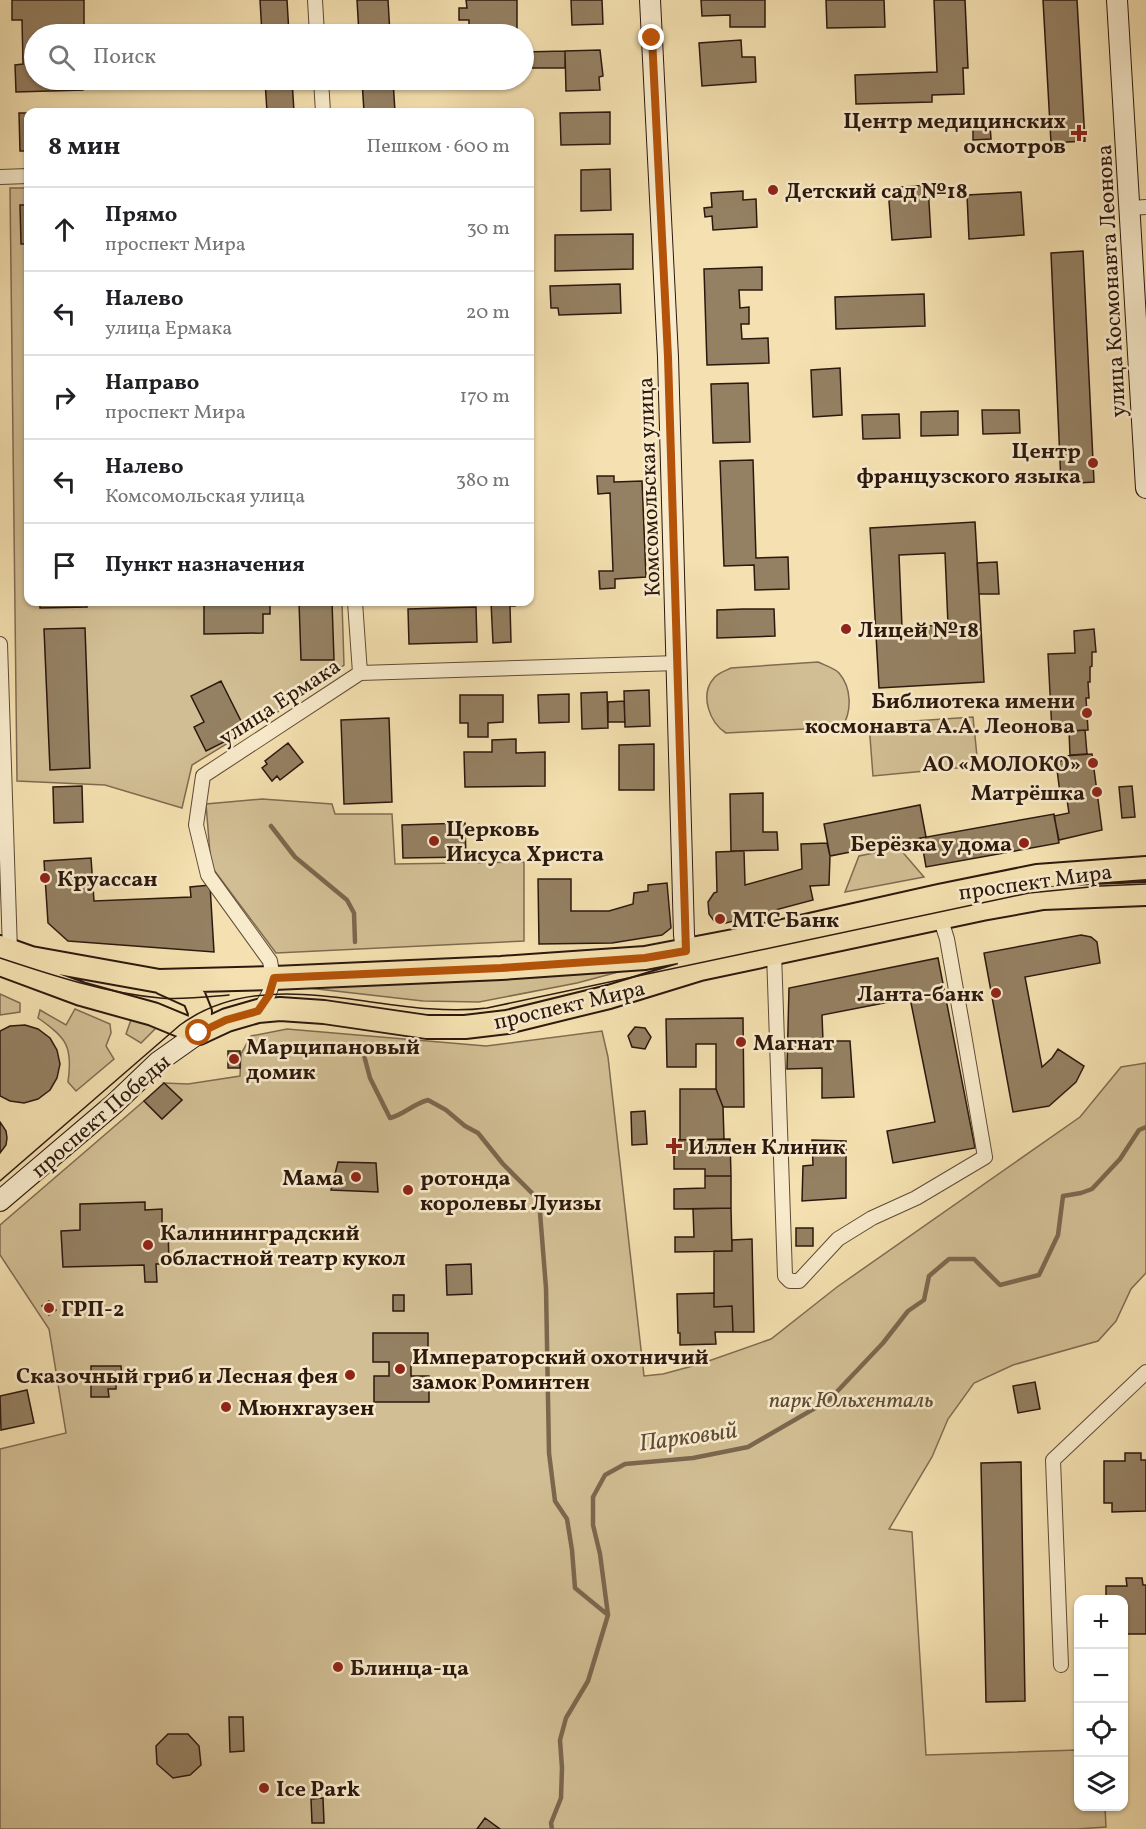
<!DOCTYPE html>
<html lang="ru">
<meta charset="utf-8">
<style>
:root{--surface:#fff;--page:#f6f6f6;--text:#202124;--muted:#757577;--line:#e0e0e0}
body{margin:0;font-family:Vollkorn,serif;background:var(--page);color:var(--text)}
.controls{position:absolute;right:18px;bottom:18px;display:grid;overflow:hidden;border-radius:12px;box-shadow:0 2px 4px #0004}
.controls button{width:54px;height:54px;display:grid;place-items:center;padding:0;border:0;border-bottom:2px solid var(--line);background:var(--surface);color:var(--text);font:30px sans-serif}
.stop{position:absolute;width:18px;height:18px;margin:-14px;border:4px solid #b45309;border-radius:50%;background:#fff}
.stop.end{background:#b45309;border-color:#fff;box-shadow:0 2px 6px #0008}
.list{margin:0;padding:0;list-style:none}
h2{display:flex;justify-content:space-between;align-items:center;height:78px;margin:0;padding:0 24px;font-size:26px}
h2 small{font-size:20px;font-weight:400;color:var(--muted)}
.list li{display:grid;grid-template-columns:39px 1fr auto;gap:18px;align-items:center;box-sizing:border-box;height:84px;padding:0 24px;border-top:2px solid var(--line)}
.list b{display:block;font-size:22px;white-space:nowrap}
.list p{margin:0;font-size:20px;white-space:nowrap;color:var(--muted)}
.list em{font-size:20px;font-style:normal;color:var(--muted)}
.icon{flex:none;width:33px;height:33px;fill:none;stroke:currentColor;stroke-width:2;stroke-linecap:round;stroke-linejoin:round}
.map{position:relative;flex:none;width:1146px;height:1829px;overflow:hidden}
.search{position:absolute;background:var(--surface);box-shadow:0 2px 4px #0004;left:24px;top:24px;width:510px;height:66px;display:flex;align-items:center;gap:15px;box-sizing:border-box;padding:0 21px;border-radius:33px;color:var(--muted);font-size:22px}
.panel{position:absolute;background:var(--surface);box-shadow:0 2px 4px #0004;left:24px;top:108px;width:510px;height:498px;border-radius:12px}
.map>svg:first-child{display:block}
</style>
<div class="map">
<svg width="1146" height="1829" viewBox="0 0 1146 1829">
<rect width="100%" height="100%" fill="#f4e0b0"/>
<filter id="stains"><feTurbulence type="fractalNoise" baseFrequency=".00333" numOctaves="4"/><feColorMatrix values="0 0 0 0 .2 0 0 0 0 .09 0 0 0 0 .02 0 0 0 .5 -.17"/></filter>
<radialGradient id="worn" r=".72"><stop offset=".6" stop-color="#630" stop-opacity="0"/><stop offset="1" stop-color="#630" stop-opacity=".3"/></radialGradient>
<path fill="#d2be94" stroke="#7f6b51" stroke-width="1.5" d="M10 188H28V602H342L344 665 269 718 192 765 182 808 105 785 17 781Z
M818 662C824 665 834 668 839 673 852 688 852 712 842 727L726 733C710 723 699 695 714 678 718 673 725 671 731 668Z
M973 717 978 766 873 776 869 724Z
M262 799 332 804 335 814H392L395 864 524 862V941L276 953 211 866 206 804Z
M899 848 924 877 845 892 859 856Z
M637 967 577 983 479 1002 423 1001 309 988V981Z
M0 994 20 1003V1012L0 1015Z
M75 1009 110 1024 111 1033 106 1046 114 1059 76 1091 68 1082C73 1047 67 1038 38 1018L40 1010 66 1025Z
M132 1017 157 1027 141 1043 126 1034Z
M287 1029 486 1046 602 1031 608 1057 644 1376 663 1374 700 1364 771 1339 837 1287 1080 1117 1121 1067 1146 1063V1273L1131 1289 1116 1321 1098 1341 1013 1365 974 1383 948 1419 932 1457 889 1529 912 1532 926 1755 1078 1750V1806L1105 1807 1106 1827 1077 1829H0V1449L66 1433 49 1329 0 1255V1225L144 1101 162 1119 182 1100 164 1083 188 1084 240 1076 241 1054 251 1036Z"/>
<g fill="none" stroke-linecap="round" stroke-linejoin="round">
<path stroke="#7b674e" stroke-width="4.5" d="M271 826 295 857 347 900 354 913 355 942
M361 1044 370 1078 390 1118C405 1114 411 1105 428 1100L446 1110 465 1126 478 1133 503 1164 539 1200 546 1288 549 1453 555 1501 567 1519 572 1550 575 1588 608 1615
M552 1829 551 1823 561 1798 562 1768 560 1740 566 1718 588 1681 608 1615 600 1554 593 1525V1497L605 1475 625 1464 693 1458 748 1447 829 1400 883 1343 908 1311 924 1300 929 1276 949 1259H974L1000 1285 1039 1275 1058 1235 1063 1196 1081 1193 1092 1189 1120 1159 1139 1130 1146 1127"/>
</g>
<path fill="#948062" stroke="#2c180e" stroke-width="1.5" fill-rule="evenodd" d="M12 0H84V25L55 26V34H34V80H83V90L16 92 15 65 23 64 22 20H12Z
M260 0H287L289 34H262Z
M357 0H388L390 34H359Z
M466 0H517V34H469V20H459V8H467Z
M571 0H602L603 24 572 25Z
M701 0H765V27H730V15L702 16Z
M826 0H884L885 27 827 28Z
M934 0H965L968 68H963L964 94 932 95V102L856 104 855 75 937 72Z
M1043 0H1077L1085 141 1051 143Z
M741 40 742 57H755L756 82 702 86 699 43Z
M600 50 603 76 599 77 600 90 566 91 565 51Z
M565 51V68H524V52Z
M265 80H292L294 112H267Z
M362 80H393L395 112H364Z
M455 80H499V87L455 86Z
M242 109V112H116Z
M610 112V144L561 145 560 113Z
M19 113H28V151H20Z
M973 125H990L991 139 973 140Z
M610 169 611 210 581 211V170Z
M928 185 931 237 892 240 888 188Z
M743 191V200L756 199 757 227 713 230 712 216 705 217 704 208 712 207 711 193Z
M1021 192 1024 235 969 239 967 195Z
M20 205H28V244H21Z
M633 234V269L555 271V235Z
M1083 251 1094 482 1061 484 1051 253Z
M762 267V290H739L740 308 749 307V324H741L742 339 768 338 769 363 707 365 704 269Z
M620 284 621 313 559 315 558 308H551L550 286Z
M924 294 925 326 836 329 835 297Z
M840 368 842 415 813 417 811 370Z
M748 383 750 442 713 443 711 384Z
M982 410H1019L1020 433 983 434Z
M958 411V435L921 436V412Z
M899 414 900 438 863 439 862 415Z
M753 460 756 558 788 557 789 589 755 590 754 565 724 566 720 461Z
M597 476H614V482L642 481 646 577 615 579V588L600 589 599 571H613L610 493 598 494Z
M975 522 984 682 879 688 870 528ZM945 553 948 625 902 627 899 555Z
M997 562 999 594H979L977 563Z
M40 602H86L87 607 40 608Z
M204 602H270V614H263V633L204 634Z
M299 602H332L334 660H301Z
M491 602H515V606H510L511 642 493 643Z
M476 607 477 642 409 644 408 609Z
M743 609H774L775 636 717 638V610Z
M85 628 90 768 50 770 44 629Z
M1094 629 1096 652H1092V666L1090 667V682H1088L1089 698H1086L1088 730 1052 732 1048 654 1075 653 1074 631Z
M221 681 246 731 206 751 194 727 204 722 191 696Z
M649 690 650 726 625 727 624 691Z
M607 692 608 728 582 729 581 693Z
M569 694V722L539 723 538 695Z
M460 695H503V722L488 723V737H468V723H460Z
M624 701 625 722H608V702Z
M389 718 392 802 344 804 341 720Z
M1085 730 1087 754 1070 755 1069 731Z
M516 739V753L545 752V786L465 787 464 752H492V740Z
M288 743 303 762 280 780 277 776 272 781 262 768 267 764 265 761Z
M654 744V790H619V745Z
M1092 754 1102 830 1059 840 1054 816 1069 813 1067 800 1061 801 1056 762 1065 760 1064 756Z
M82 786 83 822 54 823 53 787Z
M1132 786 1135 817 1122 818 1119 787Z
M763 793V832H777L778 850 731 851 730 794Z
M920 805 926 837 830 856 824 824Z
M1054 814 1059 843 926 867 921 838Z
M465 823 466 857 403 858 402 825Z
M827 843 830 856 829 885 810 886 813 900 722 924 714 921 709 914 708 902 714 893 717 892 716 852 744 851 745 885 802 869 801 844Z
M91 858 94 901 191 897 190 887 210 885 214 952 68 941 48 923 44 861Z
M538 879H571V911H609L633 904 634 893 648 891V885L667 883 671 928 662 935 612 943 539 944Z
M1081 935 1091 937 1097 942 1100 963 1025 977 1042 1067 1052 1058 1058 1049 1084 1066 1076 1082 1049 1106 1013 1112 984 953Z
M938 958 975 1148 893 1163 887 1131 935 1122 910 998 822 1015 823 1041H850L854 1097 822 1098V1068L787 1069 789 988Z
M743 1018 744 1107H723L716 1089V1044H696V1067H667L666 1019Z
M25 1025 38 1029 50 1038 57 1050 60 1064 57 1078 50 1090 38 1099 24 1103 10 1101 0 1096V1031L10 1026Z
M635 1027 645 1028 651 1037 645 1049 632 1047 628 1036Z
M228 1051H240V1068H228Z
M164 1083 182 1100 162 1119 144 1101Z
M680 1089H716L723 1107 724 1139 680 1140Z
M645 1111 647 1144 632 1145 631 1112Z
M0 1122 6 1131 7 1138 6 1145 0 1153Z
M730 1139 731 1176H705V1169H674V1140Z
M812 1140 846 1141V1198L802 1201 803 1166 813 1165Z
M338 1162 376 1163 378 1192 331 1190Z
M705 1176H731V1208L674 1209V1189L705 1188Z
M145 1202V1210L162 1209V1228H168L169 1264H156L157 1282H145L144 1265 63 1267 61 1231 80 1230V1204Z
M731 1208 732 1251 675 1252V1237H694L693 1209Z
M796 1228H813V1246H796Z
M752 1239 754 1332H733L732 1306 714 1307V1251H732V1240Z
M471 1264 472 1294 447 1295 446 1265Z
M714 1293V1307L732 1306 733 1332H715L716 1344 680 1345V1333H678L677 1294Z
M393 1295H404V1311H393Z
M49 1301 56 1310 49 1315 42 1306Z
M373 1333H428V1362H411V1376H429V1402H374V1376H389V1362H373Z
M91 1366H121L122 1379H116V1389H108L109 1397H91Z
M1035 1382 1040 1409 1018 1413 1013 1386Z
M27 1390 34 1423 1 1430 0 1396Z
M1125 1453H1141V1460H1146V1511L1112 1512V1503H1104V1461H1125Z
M1021 1462 1025 1701 986 1702 981 1463Z
M1126 1578H1142L1143 1585H1146V1634H1124V1600H1106V1586H1127Z
M229 1717H243L244 1751 230 1752Z
M168 1734H188L199 1746 201 1765 190 1775 173 1778 157 1764 156 1746Z
M323 1798 324 1823H312L311 1799Z
M485 1818 500 1829H477Z"/>
<g fill="none" stroke-linecap="round" stroke-linejoin="round">
<g stroke="#5e4a36" stroke-width="16">
<path id="minor" d="M315 0 317 34
M321 80 323 112
M0 177 28 176
M1131 208 1146 207
M355 602 360 673
M0 644 10 951
M774 953 785 1276 790 1281H799L838 1239 872 1218 916 1198 985 1157 963 1029 947 939 940 917
M258 1011C272 992 275 984 270 961L208 875 196 825 203 776 360 673 678 663
M1061 1665 1053 1460 1146 1372"/>
</g>
<g stroke="#2c180e" stroke-width="22">
<path id="secondary" d="M650 0 668 357 684 935 688 964
M1117 0 1146 488
M0 1201 114 1104 158 1062 199 1033"/>
</g>
<g stroke="#2c180e" stroke-width="26">
<path id="primary" d="M0 947 31 958 159 981 274 978 501 968 645 958 770 934 939 896 1037 876 1146 868
M0 964 81 994 153 1014 199 1033 227 1020 258 1011 280 1009 324 1012 427 1027H465L507 1022 609 997 700 969 982 909 1043 898 1146 894
M163 983 194 997 200 1012 199 1033"/>
</g>
<use href="#minor" stroke="#f8ebcc" stroke-width="14"/>
<use href="#secondary" stroke="#f8ebcc" stroke-width="20"/>
<use href="#primary" stroke="#f4e0b0" stroke-width="22"/>
<path stroke="#2c180e" stroke-width="1.5" d="M0 958C51 975 106 993 160 998 183 1000 206 997 229 995
M0 1181 180 1025C271 959 386 1021 487 1008L1029 893 1100 886 1146 884"/>
</g>
<g fill="none" stroke-linecap="round" stroke-linejoin="round">
<path stroke="#b45309" stroke-width="8" d="M199 1033 226 1020 258 1011 269 995 274 978 501 968 645 958 686 951 668 357 652 38"/>
</g>
<g fill="#8f2418" stroke="#f8ebcc" stroke-width="2">
<path d="M1076 124h6v6h6v6h-6v6h-6v-6h-6v-6h6z"/>
<circle cx="773" cy="190" r="6"/>
<circle cx="1093" cy="463" r="6"/>
<circle cx="846" cy="629" r="6"/>
<circle cx="1087" cy="713" r="6"/>
<circle cx="1093" cy="763" r="6"/>
<circle cx="1097" cy="792" r="6"/>
<circle cx="434" cy="841" r="6"/>
<circle cx="1024" cy="843" r="6"/>
<circle cx="45" cy="878" r="6"/>
<circle cx="720" cy="919" r="6"/>
<circle cx="996" cy="993" r="6"/>
<circle cx="741" cy="1042" r="6"/>
<circle cx="234" cy="1059" r="6"/>
<path d="M671 1137h6v6h6v6h-6v6h-6v-6h-6v-6h6z"/>
<circle cx="356" cy="1177" r="6"/>
<circle cx="408" cy="1190" r="6"/>
<circle cx="148" cy="1245" r="6"/>
<circle cx="49" cy="1308" r="6"/>
<circle cx="400" cy="1369" r="6"/>
<circle cx="350" cy="1375" r="6"/>
<circle cx="226" cy="1407" r="6"/>
<circle cx="338" cy="1667" r="6"/>
<circle cx="264" cy="1788" r="6"/>
</g>
<g text-anchor="middle" stroke-width="5" stroke-linejoin="round" paint-order="stroke">
<g font-size="22" font-weight="bold" fill="#2c180e" stroke="#f8ebcc" text-anchor="start">
<text x="1066" y="128" text-anchor="end">Центр медицинских<tspan x="1066" dy="25">осмотров</tspan></text>
<text x="785" y="198">Детский сад №18</text>
<text x="1081" y="458" text-anchor="end">Центр<tspan x="1081" dy="25">французского языка</tspan></text>
<text x="858" y="637">Лицей №18</text>
<text x="1075" y="708" text-anchor="end">Библиотека имени<tspan x="1075" dy="25">космонавта А.А. Леонова</tspan></text>
<text x="1081" y="771" text-anchor="end">АО «МОЛОКО»</text>
<text x="1085" y="800" text-anchor="end">Матрёшка</text>
<text x="446" y="836">Церковь<tspan x="446" dy="25">Иисуса Христа</tspan></text>
<text x="1012" y="851" text-anchor="end">Берёзка у дома</text>
<text x="57" y="886">Круассан</text>
<text x="732" y="927">МТС Банк</text>
<text x="984" y="1001" text-anchor="end">Ланта-банк</text>
<text x="753" y="1050">Магнат</text>
<text x="246" y="1054">Марципановый<tspan x="246" dy="25">домик</tspan></text>
<text x="688" y="1154">Иллен Клиник</text>
<text x="344" y="1185" text-anchor="end">Мама</text>
<text x="420" y="1185">ротонда<tspan x="420" dy="25">королевы Луизы</tspan></text>
<text x="160" y="1240">Калининградский<tspan x="160" dy="25">областной театр кукол</tspan></text>
<text x="61" y="1316">ГРП-2</text>
<text x="412" y="1364">Императорский охотничий<tspan x="412" dy="25">замок Роминтен</tspan></text>
<text x="338" y="1383" text-anchor="end">Сказочный гриб и Лесная фея</text>
<text x="238" y="1415">Мюнхгаузен</text>
<text x="350" y="1675">Блинца-ца</text>
<text x="276" y="1796">Ice Park</text>
</g>
<g font-size="22" fill="#2c180e" stroke="#f8ebcc">
<text transform="translate(1110 281) rotate(-93)" y="8">улица Космонавта Леонова</text>
<text transform="translate(648 487) rotate(-92)" y="8">Комсомольская улица</text>
<text transform="translate(279 701) rotate(-33)" y="8">улица Ермака</text>
<text transform="translate(1035 881) rotate(-8)" y="8">проспект Мира</text>
<text transform="translate(569 1004) rotate(-13)" y="8">проспект Мира</text>
<text transform="translate(100 1115) rotate(-41)" y="8">проспект Победы</text>
</g>
<g font-size="22" font-style="italic" fill="#5e4a36" stroke="#f8ebcc">
<text x="851" y="1407">парк Юльхенталь</text>
</g>
<g font-size="24" font-style="italic" fill="#614d39" stroke="#f8ebcc">
<text transform="translate(688 1436) rotate(-8)" y="8">Парковый</text>
</g>
</g>
<rect width="100%" height="100%" filter="url(#stains)"/>
<rect width="100%" height="100%" fill="url(#worn)"/>
</svg>
<div class="controls">
<button>+</button>
<button>−</button>
<button><svg class="icon" aria-label="locate" viewBox="0 0 24 24"><circle cx="12" cy="12" r="6"/><path d="M12 2v4M12 18v4M2 12h4M18 12h4"/></svg></button>
<button><svg class="icon" aria-label="layers" viewBox="0 0 24 24"><path d="M12 4l9 5-9 5-9-5zM3 14l9 5 9-5"/></svg></button>
</div>
<div class="stop" style="left:199px;top:1033px"></div>
<div class="stop end" style="left:652px;top:38px"></div>
<div class="search"><svg class="icon" aria-label="search" viewBox="0 0 24 24"><circle cx="10" cy="10" r="6"/><path d="M15 15l6 6"/></svg>Поиск</div>
<section class="panel">
<h2>8 мин<small>Пешком · 600 m</small></h2>
<ul class="list">
<li><svg class="icon" aria-label="ahead" viewBox="0 0 24 24"><path d="M12 20V5M6 11l6-6 6 6"/></svg><div><b>Прямо</b><p>проспект Мира</p></div><em>30 m</em></li>
<li><svg class="icon" aria-label="left" viewBox="0 0 24 24"><path d="M17 20v-9H6M10 6l-5 5 5 5"/></svg><div><b>Налево</b><p>улица Ермака</p></div><em>20 m</em></li>
<li><svg class="icon" aria-label="right" viewBox="0 0 24 24"><path d="M7 20v-9h11M14 6l5 5-5 5"/></svg><div><b>Направо</b><p>проспект Мира</p></div><em>170 m</em></li>
<li><svg class="icon" aria-label="left" viewBox="0 0 24 24"><path d="M17 20v-9H6M10 6l-5 5 5 5"/></svg><div><b>Налево</b><p>Комсомольская улица</p></div><em>380 m</em></li>
<li><svg class="icon" aria-label="arrive" viewBox="0 0 24 24"><path d="M6 21V4h12l-3 4 3 4H6"/></svg><div><b>Пункт назначения</b></div></li>
</ul>
</section>
</div>
